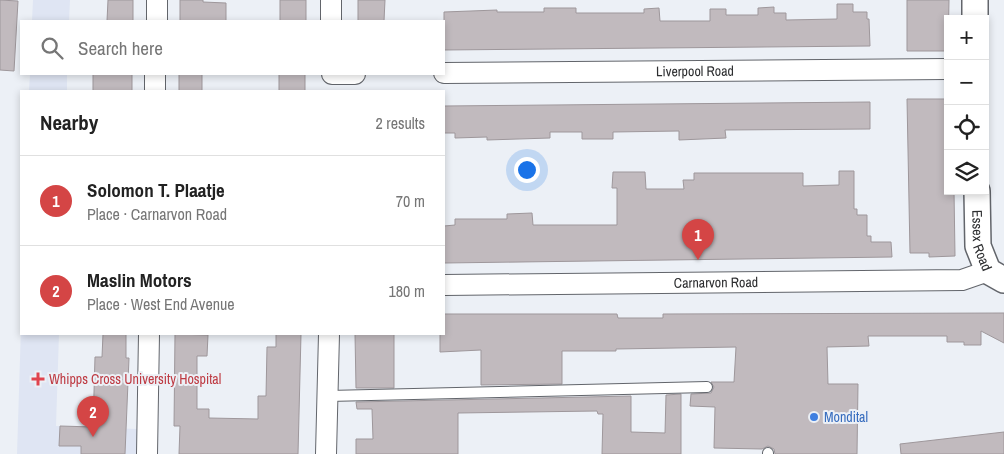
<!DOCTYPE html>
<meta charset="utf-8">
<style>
:root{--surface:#fff;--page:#f6f6f6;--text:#222;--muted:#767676;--line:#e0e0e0;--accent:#d44545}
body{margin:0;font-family:"Archivo Narrow",sans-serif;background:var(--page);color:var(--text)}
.controls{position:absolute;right:15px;top:15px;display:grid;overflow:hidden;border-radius:0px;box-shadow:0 2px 8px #0003}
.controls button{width:45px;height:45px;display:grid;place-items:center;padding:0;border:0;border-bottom:1px solid var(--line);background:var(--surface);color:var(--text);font:25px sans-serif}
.you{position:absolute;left:526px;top:169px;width:18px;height:18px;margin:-12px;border:4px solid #fff;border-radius:50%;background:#1a73e8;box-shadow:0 0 0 8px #1a73e833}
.badge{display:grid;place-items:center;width:32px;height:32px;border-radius:50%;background:var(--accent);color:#fff;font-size:16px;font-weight:700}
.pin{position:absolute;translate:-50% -41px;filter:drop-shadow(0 1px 2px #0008)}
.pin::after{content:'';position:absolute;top:26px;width:18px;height:15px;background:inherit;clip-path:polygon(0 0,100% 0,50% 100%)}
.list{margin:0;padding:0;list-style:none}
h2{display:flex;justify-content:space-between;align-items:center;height:65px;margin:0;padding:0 20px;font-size:21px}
h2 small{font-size:16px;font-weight:400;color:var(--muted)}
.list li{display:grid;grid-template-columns:32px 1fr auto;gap:15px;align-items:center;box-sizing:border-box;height:90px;padding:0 20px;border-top:1px solid var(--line)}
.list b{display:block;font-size:19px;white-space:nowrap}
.list p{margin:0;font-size:16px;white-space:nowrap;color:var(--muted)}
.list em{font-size:16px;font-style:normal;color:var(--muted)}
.icon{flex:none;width:28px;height:28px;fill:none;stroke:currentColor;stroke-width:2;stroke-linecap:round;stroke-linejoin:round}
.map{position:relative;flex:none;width:1004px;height:454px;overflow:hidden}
.search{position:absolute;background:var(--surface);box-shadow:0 2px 8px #0003;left:20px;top:20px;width:425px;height:55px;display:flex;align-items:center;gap:12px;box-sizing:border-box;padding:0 18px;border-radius:0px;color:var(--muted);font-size:19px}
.panel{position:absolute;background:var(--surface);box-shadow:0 2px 8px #0003;left:20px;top:90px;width:425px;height:245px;border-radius:0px}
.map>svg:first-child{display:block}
</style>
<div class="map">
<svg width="1004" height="454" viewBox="0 0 1004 454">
<rect width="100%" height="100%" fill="#ecf0f6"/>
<path fill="#dfe5f3" d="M33 0H70L69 21H32Z
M30 74H67V91H29Z
M21 327V334H59L56 426 137 429V454H17Z"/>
<path fill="#c1babe" stroke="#9e979b" d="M0 0 18 1 14 71 0 70Z
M108 0H133V21H107Z
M180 0H203V2L226 3V21H180Z
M280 0H306V21H280Z
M358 0H385L384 21H358Z
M907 0H949L948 51H907Z
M837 4H853V12H867V19H869L870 46 444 50V12L497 10V12H544V8H576V13H644V9L659 8 660 21H710V9H726V15H758V8L774 7V13H786V20L837 19Z
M93 74H132V91H93Z
M179 74H202V91H179Z
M279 74H305V91H279Z
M907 99H948V191H954L955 256 929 257V253H910Z
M870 102V129L725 130 726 138 679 140V131L613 132V139H582V132H550V138L487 140V137L455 138V133H444V106Z
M839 171H854V209H857V215H867V236H871V242H891L892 257 444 263V226L455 225V219H507V214L532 213 533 225H617V188H612L613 172H645L646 189H684L683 180H694V173H803V186L839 185Z
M1004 313V343L981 331V345H964V342H947V336H868L869 346 827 347 828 384H858L857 454H775L774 449 768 446 762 449 714 448 715 407 690 406 691 394 711 393 714 387 711 382H734L736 347 616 349V351H562V384L481 385V350L440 352V334H444V314H617L618 318H663V314Z
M103 334H126V358H129L125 454H81V446H59L60 426 93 427 95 357H102Z
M175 334 208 335 207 356H197V409H209V418L258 419V396H266L267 347H276V334H301L298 454H179L180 426H174Z
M355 334H394V388H356Z
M681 394V454H602L603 414H598L597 411 458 413V454H356V439H373L372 409H357L356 402 631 396V432L665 433 666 395Z
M1004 432V454H901L900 444Z"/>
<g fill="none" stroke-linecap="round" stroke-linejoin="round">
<g stroke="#62656b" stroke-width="12">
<path id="service" d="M328 396 707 387
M768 454V453"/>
</g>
<g stroke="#62656b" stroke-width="22">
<g id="minor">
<path d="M331 0V21"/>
<path d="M157 21V0"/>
<path id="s1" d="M444 73 948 69"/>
<path d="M332 74H355"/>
<path d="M155 91V74"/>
<path id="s2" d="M444 285 962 280 988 271"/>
<path d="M147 454 149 334"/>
<path d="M326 454 329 334"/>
</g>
</g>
<g stroke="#62656b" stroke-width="28">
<g id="tertiary">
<path d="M975 0V19"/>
<path id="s3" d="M977 191 978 246 988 271 1004 280"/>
</g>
</g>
<use href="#service" stroke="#fff" stroke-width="10"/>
<use href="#minor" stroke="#fff" stroke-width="20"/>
<use href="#tertiary" stroke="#fff" stroke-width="25"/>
</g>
<path fill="#e0444e" stroke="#ecf0f6" stroke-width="2" d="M35.5 371.5h5v5h5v5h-5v5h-5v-5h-5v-5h5z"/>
<circle fill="#3f7fe0" stroke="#ecf0f6" stroke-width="2" cx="814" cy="417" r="5"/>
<g text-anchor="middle" stroke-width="4" stroke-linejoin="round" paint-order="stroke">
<g font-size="14" fill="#2d2e30" stroke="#ecf0f6">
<text dy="5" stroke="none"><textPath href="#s1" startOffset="251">Liverpool Road</textPath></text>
<text dy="5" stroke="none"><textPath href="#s3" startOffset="50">Essex Road</textPath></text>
<text dy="5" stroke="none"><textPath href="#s2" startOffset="272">Carnarvon Road</textPath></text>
</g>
<g font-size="14" fill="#be3a42" stroke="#ecf0f6" text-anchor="start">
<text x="49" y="384">Whipps Cross University Hospital</text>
</g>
<g font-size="14" fill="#366cbe" stroke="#ecf0f6" text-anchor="start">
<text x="824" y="422">Mondital</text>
</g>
</g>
</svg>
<div class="controls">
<button>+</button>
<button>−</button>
<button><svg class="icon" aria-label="locate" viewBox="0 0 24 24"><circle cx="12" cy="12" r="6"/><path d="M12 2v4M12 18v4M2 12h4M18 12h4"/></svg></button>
<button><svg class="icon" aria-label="layers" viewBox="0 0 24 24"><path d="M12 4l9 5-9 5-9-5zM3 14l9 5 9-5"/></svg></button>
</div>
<div class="you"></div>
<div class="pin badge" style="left:698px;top:260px">1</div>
<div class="pin badge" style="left:93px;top:437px">2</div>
<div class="search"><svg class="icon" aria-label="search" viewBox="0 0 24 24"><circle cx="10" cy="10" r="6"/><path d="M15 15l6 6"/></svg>Search here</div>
<section class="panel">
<h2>Nearby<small>2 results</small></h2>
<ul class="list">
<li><span class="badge">1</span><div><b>Solomon T. Plaatje</b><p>Place · Carnarvon Road</p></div><em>70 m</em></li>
<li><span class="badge">2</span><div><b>Maslin Motors</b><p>Place · West End Avenue</p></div><em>180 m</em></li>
</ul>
</section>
</div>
